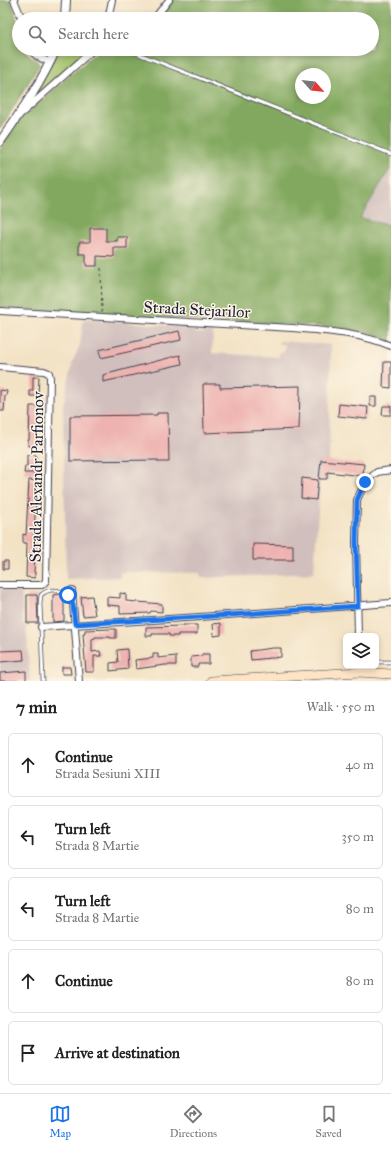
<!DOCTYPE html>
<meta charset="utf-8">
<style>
:root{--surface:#fff;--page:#f2f2f2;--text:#222;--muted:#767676;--line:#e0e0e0;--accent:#1a73e8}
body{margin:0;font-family:"IM FELL Great Primer",serif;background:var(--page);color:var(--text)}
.controls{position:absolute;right:12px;bottom:12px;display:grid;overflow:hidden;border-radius:6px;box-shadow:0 2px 6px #0003}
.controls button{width:36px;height:36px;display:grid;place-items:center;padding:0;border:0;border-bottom:1px solid var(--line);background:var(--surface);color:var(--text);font:20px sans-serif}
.compass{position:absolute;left:295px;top:68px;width:36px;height:36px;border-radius:50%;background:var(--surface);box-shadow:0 2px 6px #0003;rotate:117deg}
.stop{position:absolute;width:12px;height:12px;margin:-9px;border:3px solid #1a73e8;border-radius:50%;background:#fff}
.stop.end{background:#1a73e8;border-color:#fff;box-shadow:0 1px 4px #0008}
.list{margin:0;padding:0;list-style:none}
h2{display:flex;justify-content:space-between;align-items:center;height:52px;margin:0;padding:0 16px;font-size:17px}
h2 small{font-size:13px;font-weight:400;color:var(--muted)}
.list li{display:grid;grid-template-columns:26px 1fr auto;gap:12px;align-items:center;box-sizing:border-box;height:64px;margin:0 8px 8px;padding:0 8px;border:1px solid var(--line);border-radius:6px}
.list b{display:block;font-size:15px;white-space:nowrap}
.list p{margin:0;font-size:13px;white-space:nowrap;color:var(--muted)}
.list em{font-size:13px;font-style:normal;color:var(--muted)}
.icon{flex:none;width:22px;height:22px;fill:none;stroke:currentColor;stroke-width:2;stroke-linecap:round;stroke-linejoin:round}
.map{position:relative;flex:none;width:391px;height:681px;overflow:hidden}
.search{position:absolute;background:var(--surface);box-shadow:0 2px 6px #0003;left:12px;right:12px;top:12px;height:44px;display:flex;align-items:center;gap:10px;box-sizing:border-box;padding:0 14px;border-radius:22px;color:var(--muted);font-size:15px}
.sheet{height:412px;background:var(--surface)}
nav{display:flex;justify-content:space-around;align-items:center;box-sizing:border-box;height:56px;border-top:1px solid var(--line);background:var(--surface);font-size:11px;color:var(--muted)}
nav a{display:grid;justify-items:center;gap:2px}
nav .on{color:var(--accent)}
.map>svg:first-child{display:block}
</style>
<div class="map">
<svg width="391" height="681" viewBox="0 0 391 681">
<rect width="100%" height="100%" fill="#fcf5e5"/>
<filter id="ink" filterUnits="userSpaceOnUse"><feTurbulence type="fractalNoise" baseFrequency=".025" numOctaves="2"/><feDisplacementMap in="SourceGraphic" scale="8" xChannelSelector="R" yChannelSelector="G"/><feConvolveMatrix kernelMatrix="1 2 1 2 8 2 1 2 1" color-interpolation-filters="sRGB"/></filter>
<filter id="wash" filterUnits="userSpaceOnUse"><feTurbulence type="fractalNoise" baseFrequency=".012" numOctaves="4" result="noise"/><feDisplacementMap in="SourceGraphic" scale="16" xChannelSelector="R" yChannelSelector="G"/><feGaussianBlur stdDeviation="0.9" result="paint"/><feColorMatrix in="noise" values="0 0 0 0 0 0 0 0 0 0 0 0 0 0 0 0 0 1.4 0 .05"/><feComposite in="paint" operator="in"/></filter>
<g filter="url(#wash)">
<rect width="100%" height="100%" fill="#f3e2c4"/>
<path fill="#d1bfbd" d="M391 167V226L360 219Z
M83 319 188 327 195 333H203V331L213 330 212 353 279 357V352H284L285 344H279V341L331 345 329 460 331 461 329 480H320L314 573 201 578 200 573 120 572V577L66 579 63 406 73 361 80 345Z
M21 588 23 624H26L30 681H0V589Z"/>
<path fill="#a3c26b" stroke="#627253" d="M59 49H88L33 98Z"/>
<path fill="#82a85f" stroke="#52654d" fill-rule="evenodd" d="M0 0H11L19 28V49H25L26 52 40 64 0 129Z
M171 0H391V167L360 218 391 226V341L372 333 333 327 0 308V150L17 122 100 49H372V19H157ZM301 74H325V98H301Z"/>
<g id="blocks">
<path fill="#eeb2b0" d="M90 228H106V241H117V237H127V248H114V257L97 256V266H86V254H79V242H90Z
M179 331 181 340 101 358 99 350Z
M180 355 182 364 103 382V375Z
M384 362H391V388L383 387Z
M33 377H39L38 396H30V390H33Z
M203 384H220V388L300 386 299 429 204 433Z
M0 390 7 391 6 396H5L4 411H0Z
M370 397H376V406H370Z
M339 404 368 407 367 419 338 416Z
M30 406H38L36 446H28V440H29Z
M383 406H391V415H382Z
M157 413H168L169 462H158V460L70 461V416L157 415Z
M27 455H36L37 473H24L25 466H27Z
M321 460 364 464 363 476 327 472V479H319Z
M302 478 318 480 316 500 301 498Z
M29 480 37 481 34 535H36L34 572H35V578L26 577 27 543H23V534L26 535Z
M253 544 293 545V560H253Z
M3 561H8V569H3Z
M120 593 126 594V601L162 604V612L151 611 150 613 120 614V606L107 605V597L120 598Z
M60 594 64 596V621L53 622V595Z
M27 595H37L38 623H27Z
M92 596 95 615 83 616 81 597Z
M221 623V635L214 636 213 624Z
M183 625H197V634H178V636H169V634H152V636H146V627L183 626Z
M110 629H116V638H110V637H95V638L92 639V652L100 651 101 656H94V672H86L83 634H85V630Z
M273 648H281V657L251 660 250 651Z
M127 649 128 669 110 671V663L118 662 117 650Z
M23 650 24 660 0 662V651Z
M153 654H158V658L176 656V665H165L136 669 135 660 153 658Z
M202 654H209V664H198V667H191V657L202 656Z
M62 667H70L71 674H62Z
M26 671V681H0V673Z"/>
</g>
</g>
<g filter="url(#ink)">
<use href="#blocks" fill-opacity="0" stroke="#413f50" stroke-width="1"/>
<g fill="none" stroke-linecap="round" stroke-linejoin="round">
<g stroke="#413f50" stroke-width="4.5">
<path id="service" d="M126 49 391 154
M376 662H391
M43 681 40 603 41 595C51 586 65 590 71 600"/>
</g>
<g stroke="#413f50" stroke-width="8">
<path id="minor" d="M14 0 22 19
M108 19 112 0
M154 19 169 0
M29 49 38 57 50 62
M22 113 94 49
M0 311 292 328C326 331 360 333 391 346
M0 367 44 371 49 373 50 378 46 581 42 585H0
M72 590 79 681
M41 627 200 617 391 603
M358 636 356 542 357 500 365 482 377 472 391 470"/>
</g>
<g stroke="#413f50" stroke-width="10">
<path id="tertiary" d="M65 19 66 0
M0 142C20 113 42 82 56 49"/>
</g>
<g stroke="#413f50" stroke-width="10">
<path id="secondary" d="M211 681 359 672 391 674"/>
</g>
<path stroke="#413f50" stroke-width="1" stroke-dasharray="3 3" stroke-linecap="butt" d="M101 268 102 312"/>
<use href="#service" stroke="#fff" stroke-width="3"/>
<use href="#minor" stroke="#fff" stroke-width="6"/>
<use href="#tertiary" stroke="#fff" stroke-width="8"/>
<use href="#secondary" stroke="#fee4c5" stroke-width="9"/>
</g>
</g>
<g fill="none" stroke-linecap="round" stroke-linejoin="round" filter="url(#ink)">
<path stroke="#1a73e8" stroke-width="5" d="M68 595 73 605 75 624 200 617 358 606 356 542 357 500 365 482"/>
</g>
<g text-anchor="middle" stroke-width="3" stroke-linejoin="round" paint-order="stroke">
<g font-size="16" fill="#22223b" stroke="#fcf5e5">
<text transform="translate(197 309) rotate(3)" y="6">Strada Stejarilor</text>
<text transform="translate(36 477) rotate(-89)" y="6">Strada Alexandr Parfionov</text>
</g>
</g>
</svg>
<div class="controls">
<button><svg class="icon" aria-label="layers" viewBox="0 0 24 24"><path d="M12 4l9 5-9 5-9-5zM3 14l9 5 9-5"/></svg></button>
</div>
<svg class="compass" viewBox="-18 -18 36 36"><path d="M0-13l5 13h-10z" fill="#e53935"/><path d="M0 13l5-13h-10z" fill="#767676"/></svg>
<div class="stop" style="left:68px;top:595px"></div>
<div class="stop end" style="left:365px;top:482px"></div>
<div class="search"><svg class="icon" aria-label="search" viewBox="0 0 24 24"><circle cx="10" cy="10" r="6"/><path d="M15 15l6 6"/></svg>Search here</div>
</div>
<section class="sheet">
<h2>7 min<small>Walk · 550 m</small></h2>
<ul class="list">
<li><svg class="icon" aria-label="ahead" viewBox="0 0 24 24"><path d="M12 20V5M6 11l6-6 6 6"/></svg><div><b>Continue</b><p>Strada Sesiuni XIII</p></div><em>40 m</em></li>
<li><svg class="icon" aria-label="left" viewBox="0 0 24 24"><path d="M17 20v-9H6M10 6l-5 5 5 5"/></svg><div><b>Turn left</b><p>Strada 8 Martie</p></div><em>350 m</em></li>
<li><svg class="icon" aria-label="left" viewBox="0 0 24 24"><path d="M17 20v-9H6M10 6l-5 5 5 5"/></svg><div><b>Turn left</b><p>Strada 8 Martie</p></div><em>80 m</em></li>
<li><svg class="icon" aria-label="ahead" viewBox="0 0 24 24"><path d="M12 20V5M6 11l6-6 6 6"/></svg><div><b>Continue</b></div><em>80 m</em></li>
<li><svg class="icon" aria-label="arrive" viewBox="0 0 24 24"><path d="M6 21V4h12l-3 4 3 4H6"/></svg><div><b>Arrive at destination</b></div></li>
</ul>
</section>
<nav>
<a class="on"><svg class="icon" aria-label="map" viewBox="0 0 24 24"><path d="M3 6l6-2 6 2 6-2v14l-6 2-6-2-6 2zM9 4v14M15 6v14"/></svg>Map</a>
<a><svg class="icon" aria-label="directions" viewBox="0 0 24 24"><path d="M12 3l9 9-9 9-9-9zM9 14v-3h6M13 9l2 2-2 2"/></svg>Directions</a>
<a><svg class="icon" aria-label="saved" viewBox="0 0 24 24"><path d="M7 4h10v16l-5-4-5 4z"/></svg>Saved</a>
</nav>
